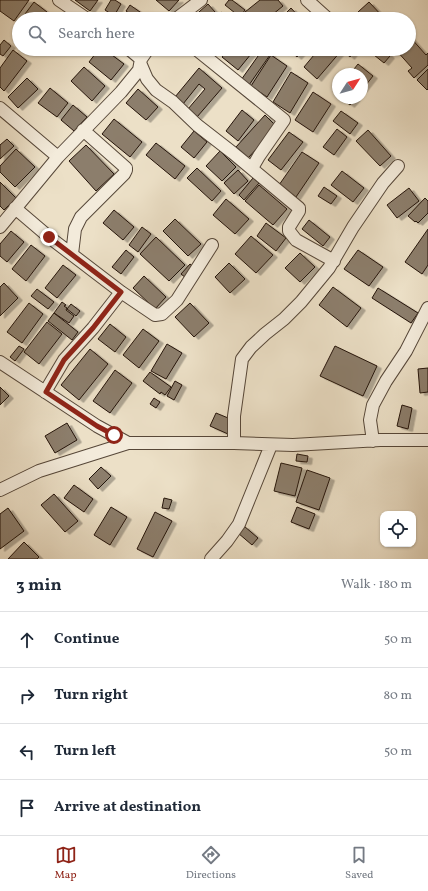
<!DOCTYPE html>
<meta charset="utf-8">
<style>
:root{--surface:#fff;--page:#f2f2f3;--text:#1f2937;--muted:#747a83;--line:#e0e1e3;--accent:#8f2418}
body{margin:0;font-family:Vollkorn,serif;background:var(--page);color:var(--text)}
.controls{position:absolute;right:12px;bottom:12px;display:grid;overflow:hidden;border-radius:8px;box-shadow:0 1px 3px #0004}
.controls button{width:36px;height:36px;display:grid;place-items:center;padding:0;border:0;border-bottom:1px solid var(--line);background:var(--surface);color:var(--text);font:20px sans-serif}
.compass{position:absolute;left:332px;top:68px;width:36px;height:36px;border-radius:50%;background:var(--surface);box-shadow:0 1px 3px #0004;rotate:54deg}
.stop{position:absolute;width:12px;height:12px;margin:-9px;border:3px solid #8f2418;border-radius:50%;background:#fff}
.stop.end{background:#8f2418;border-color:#fff;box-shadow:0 1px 4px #0008}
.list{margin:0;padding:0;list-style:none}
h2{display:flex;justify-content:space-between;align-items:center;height:52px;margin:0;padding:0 16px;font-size:17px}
h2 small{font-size:13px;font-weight:400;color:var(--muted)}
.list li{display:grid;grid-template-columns:26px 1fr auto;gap:12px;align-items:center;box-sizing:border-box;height:56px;padding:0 16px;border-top:1px solid var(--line)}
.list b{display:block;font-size:15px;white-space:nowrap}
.list em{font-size:13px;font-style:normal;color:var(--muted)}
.icon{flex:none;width:22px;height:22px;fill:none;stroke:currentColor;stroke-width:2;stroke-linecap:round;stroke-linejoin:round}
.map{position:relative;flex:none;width:428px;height:559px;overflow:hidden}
.search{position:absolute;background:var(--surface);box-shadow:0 1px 3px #0004;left:12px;right:12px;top:12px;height:44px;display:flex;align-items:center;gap:10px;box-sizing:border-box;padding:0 14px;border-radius:22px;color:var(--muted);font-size:15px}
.sheet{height:276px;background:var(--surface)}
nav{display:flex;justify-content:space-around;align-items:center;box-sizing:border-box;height:56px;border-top:1px solid var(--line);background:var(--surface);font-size:11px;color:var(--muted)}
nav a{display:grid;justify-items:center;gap:2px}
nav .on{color:var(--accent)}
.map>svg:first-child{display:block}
</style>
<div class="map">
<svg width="428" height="559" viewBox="0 0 428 559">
<defs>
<filter id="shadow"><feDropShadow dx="4.5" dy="2.5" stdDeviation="0" flood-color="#0004"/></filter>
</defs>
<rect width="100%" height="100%" fill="#ece0c7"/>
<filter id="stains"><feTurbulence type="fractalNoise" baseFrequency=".005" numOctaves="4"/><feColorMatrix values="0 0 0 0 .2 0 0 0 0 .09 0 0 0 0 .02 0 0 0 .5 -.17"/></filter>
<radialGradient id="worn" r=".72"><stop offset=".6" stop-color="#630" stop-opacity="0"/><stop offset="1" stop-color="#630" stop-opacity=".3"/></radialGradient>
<path fill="#8c7e6c" stroke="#24140a" filter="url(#shadow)" d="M0 0H29L14 21 0 11Z
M75 0H98L90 11Z
M111 0H115L121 4 114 16 105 10Z
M156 0H179L169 11Z
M229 0H232L245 10 240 17 225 5Z
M260 0H278L283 6 267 19H251L245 12Z
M34 2 47 12 41 19H31L25 14Z
M369 2 385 19H364L358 12Z
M208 4 215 12 207 19H191Z
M130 5 150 19H126L130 14 126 11Z
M291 8 301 19H280Z
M221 12 230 19H215Z
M410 37 426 55 428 53V65L414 78 408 71 412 68 396 50 397 49H409Z
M4 40 11 46 3 56 0 54V45Z
M99 49H104L124 64 111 80 89 62Z
M229 49H255L238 70 222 57Z
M263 49H268L272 52 249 85 241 80Z
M288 49H304L297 57Z
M319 49H339L341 51 317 79 304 67Z
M341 49H356L350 57Z
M380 49H383L390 56 384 63 374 55Z
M13 50 27 61 4 91 0 87V68Z
M271 55 287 66 267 97 251 86Z
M358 64 373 76 362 90V74H350Z
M84 67 105 86 92 101 71 81Z
M199 68 222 88 197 117 188 109 205 89 199 84 183 104 175 97Z
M428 69V89L427 90 417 80Z
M291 72 308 83 290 113 273 102Z
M27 78 38 89 18 108 8 97Z
M50 88 68 103 57 117 38 103Z
M138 89 158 107 146 120 126 103Z
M313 92 331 104 313 132 295 120Z
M341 98H356L350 105Z
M73 105 87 117 74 131 61 120Z
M242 110 254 120 238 141 226 131Z
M341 111 358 123 350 134 333 121Z
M265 115 277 127 248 158 236 147Z
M114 119 142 142 130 157 102 134Z
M337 129 347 137 334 155 323 147Z
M368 130 391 156 380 166 356 141Z
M194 131 207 142 194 158 181 147Z
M289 132 303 142 281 170 268 160Z
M7 139 14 146 0 159V145Z
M156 143 185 166 175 179 146 155Z
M86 145 114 174 96 191 69 161Z
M16 149 35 167 15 187 0 172V166Z
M220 151 236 167 222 181 206 166Z
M302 152 319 163 296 197 279 185Z
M197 168 221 191 212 201 187 178Z
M238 170 248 181 234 194 224 183Z
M342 171 364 188 353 202 331 185Z
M253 178 259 183 244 200 239 195Z
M0 182 16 198 4 210 0 206Z
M259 185 287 209 273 225 245 201Z
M324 187 337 196 331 204 318 196Z
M409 188 419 201 397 218 387 205Z
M425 198 428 201V213L418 223 416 221 415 222 408 216Z
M226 199 249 219 235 234 213 215Z
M114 210 134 227 123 240 103 223Z
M175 219 201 244 188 256 163 231Z
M309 220 330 237 323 246 302 229Z
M266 223 286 238 276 251 257 236Z
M142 227 151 234 138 252 129 245Z
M428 229V265L422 274 405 262Z
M11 231 24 242 7 262 0 256V244Z
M251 236 273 255 256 273 235 254Z
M156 237 185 265 169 281 140 254Z
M31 245 45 256 26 281 12 269Z
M126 250 134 257 121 274 112 267Z
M358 250 383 267 369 286 344 269Z
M300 253 315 267 300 282 285 268Z
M229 263 245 279 230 293 215 277Z
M190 264 195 268 186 278 181 274Z
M63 265 76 275 57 298 45 288Z
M144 276 166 297 155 309 133 288Z
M4 283 18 298 0 316V287Z
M333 287 361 308 347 327 319 305Z
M378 288 418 313 411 323 372 298Z
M37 289 54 302 48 309 31 296Z
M62 302 66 305 64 306 67 308 66 310 74 316 69 323 54 313Z
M29 303 43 314 22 343 7 332Z
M190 303 209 323 194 337 175 317Z
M71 304 80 311 76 316 67 309Z
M54 313 78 332 72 340 48 321Z
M47 322 62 334 39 364 24 352Z
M110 324 126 337 115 352 98 339Z
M143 329 159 341 139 368 123 355Z
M167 344 182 353 166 379 151 371Z
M19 346 24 349 15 361 10 357Z
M335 346 377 366 363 396 320 376Z
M90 349 108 364 79 400 61 385Z
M428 368V392L420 393 418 369Z
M115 370 132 383 110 413 93 401Z
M150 372 171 387 165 395 161 392 160 394 143 381Z
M175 381 182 385 174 400 167 396Z
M0 387 9 396 0 405Z
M154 398 160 402 156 408 150 404Z
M402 405 412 408 408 429 397 426Z
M216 413 233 420 228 434 210 426Z
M67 423 77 440 55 453 45 436Z
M297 454 308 456 307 462 296 461Z
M281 463 302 468 295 496 274 491Z
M101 467 111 476 98 489 89 479Z
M307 470 330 478 319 510 296 502Z
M74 485 93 499 84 512 64 498Z
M54 494 78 521 65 532 41 505Z
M164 498 172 500 169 509 162 508Z
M111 507 127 517 110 545 94 535Z
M297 507 315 514 309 529 291 522Z
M8 508 24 531 0 549V514Z
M155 512 172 521 153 557 137 549Z
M244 526 258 538 252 545 238 533Z
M24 542 39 557 37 559H8Z"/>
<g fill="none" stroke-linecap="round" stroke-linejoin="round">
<g stroke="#564739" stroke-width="14">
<path id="minor" d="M59 0 87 19
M307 0 328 19
M176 19 201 0
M129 49 141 59
M196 49 284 120 259 156 252 168
M141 65 147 79 156 90 173 102 197 125 233 153 299 208V211L289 227V231L296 240 334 261
M0 108 58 157
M15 208 49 237 121 292 155 315 162 314 177 300 212 245
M0 227 58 157 121 92 139 70 141 59 148 49
M72 254 75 229 81 217 124 174 126 170V168L83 130
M0 362 97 426 128 443
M45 392 64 360 93 328 121 292
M373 441 370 420 373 405 386 381 406 351 428 308
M234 443V416L242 359 251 347 265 334 284 319 301 302 329 268 353 227 383 183 398 166
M0 490 39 471 128 443H234L293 445 380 440H428
M211 559 227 541 239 524 271 445"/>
</g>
<use href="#minor" stroke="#f3ebdb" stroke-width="12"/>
</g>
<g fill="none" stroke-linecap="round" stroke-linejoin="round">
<path stroke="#8f2418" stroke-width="5" d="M49 237 121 292 93 328 64 360 46 392 97 426 114 435"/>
</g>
<rect width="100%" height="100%" filter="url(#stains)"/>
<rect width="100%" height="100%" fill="url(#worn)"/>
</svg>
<div class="controls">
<button><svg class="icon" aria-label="locate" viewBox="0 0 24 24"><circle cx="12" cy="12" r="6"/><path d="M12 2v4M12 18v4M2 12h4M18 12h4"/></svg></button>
</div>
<svg class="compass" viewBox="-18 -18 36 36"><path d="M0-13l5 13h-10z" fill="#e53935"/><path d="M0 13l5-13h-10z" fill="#747a83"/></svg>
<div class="stop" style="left:114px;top:435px"></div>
<div class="stop end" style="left:49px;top:237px"></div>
<div class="search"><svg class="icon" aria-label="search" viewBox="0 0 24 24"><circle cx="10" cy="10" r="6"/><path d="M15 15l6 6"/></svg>Search here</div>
</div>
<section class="sheet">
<h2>3 min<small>Walk · 180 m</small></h2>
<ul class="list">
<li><svg class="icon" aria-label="ahead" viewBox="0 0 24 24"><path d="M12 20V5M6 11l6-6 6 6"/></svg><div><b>Continue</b></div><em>50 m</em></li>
<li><svg class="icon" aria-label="right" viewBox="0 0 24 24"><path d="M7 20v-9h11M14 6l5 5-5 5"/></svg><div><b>Turn right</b></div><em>80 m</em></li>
<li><svg class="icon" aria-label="left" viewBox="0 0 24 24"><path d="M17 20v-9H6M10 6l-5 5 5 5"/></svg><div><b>Turn left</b></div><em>50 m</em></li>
<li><svg class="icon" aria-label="arrive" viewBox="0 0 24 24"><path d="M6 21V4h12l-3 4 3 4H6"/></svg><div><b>Arrive at destination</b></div></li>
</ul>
</section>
<nav>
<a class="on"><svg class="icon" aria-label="map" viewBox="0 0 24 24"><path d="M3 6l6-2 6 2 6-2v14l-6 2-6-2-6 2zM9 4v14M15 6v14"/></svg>Map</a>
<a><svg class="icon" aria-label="directions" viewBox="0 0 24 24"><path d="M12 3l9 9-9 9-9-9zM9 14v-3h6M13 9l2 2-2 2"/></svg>Directions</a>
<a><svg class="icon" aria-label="saved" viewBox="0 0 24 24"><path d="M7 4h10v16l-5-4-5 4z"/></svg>Saved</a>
</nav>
